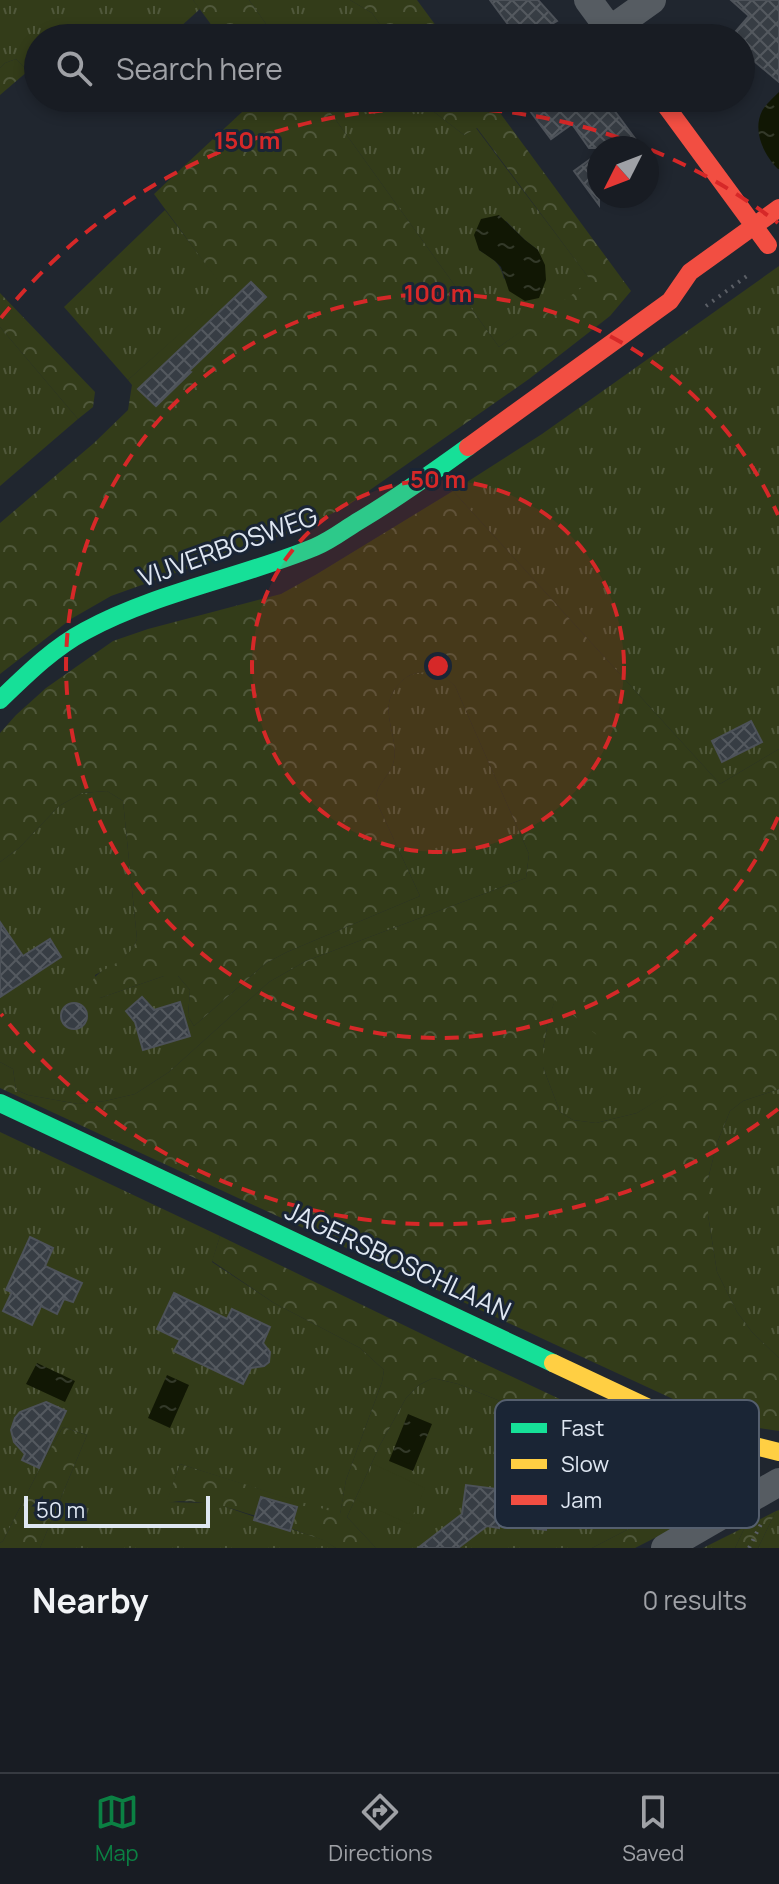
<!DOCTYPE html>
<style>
:root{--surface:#181c23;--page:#252930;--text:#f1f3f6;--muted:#9fa1a6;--line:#363a41;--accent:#0b8043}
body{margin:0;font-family:Manrope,sans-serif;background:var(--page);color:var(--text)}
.compass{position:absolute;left:587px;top:136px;width:72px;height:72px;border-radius:50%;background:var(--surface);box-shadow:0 4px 12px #0003;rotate:228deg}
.scale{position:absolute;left:24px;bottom:20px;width:186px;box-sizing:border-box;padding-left:8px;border:4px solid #dfe7f2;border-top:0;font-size:22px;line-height:28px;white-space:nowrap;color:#dfe7f2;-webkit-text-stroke:6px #1a2535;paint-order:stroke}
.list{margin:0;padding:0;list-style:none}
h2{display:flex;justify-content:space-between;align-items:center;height:104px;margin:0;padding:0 32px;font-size:34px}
h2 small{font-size:26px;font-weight:400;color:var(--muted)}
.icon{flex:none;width:44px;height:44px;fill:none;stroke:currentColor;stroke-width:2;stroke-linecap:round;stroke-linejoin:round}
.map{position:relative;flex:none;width:779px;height:1548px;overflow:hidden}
.search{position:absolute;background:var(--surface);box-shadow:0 4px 12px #0003;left:24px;right:24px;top:24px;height:88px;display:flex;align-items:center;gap:20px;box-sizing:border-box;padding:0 28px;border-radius:44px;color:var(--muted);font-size:30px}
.sheet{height:224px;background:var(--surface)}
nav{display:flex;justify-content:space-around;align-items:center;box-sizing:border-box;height:112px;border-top:2px solid var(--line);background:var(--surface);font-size:22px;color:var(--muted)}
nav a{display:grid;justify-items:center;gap:4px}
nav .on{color:var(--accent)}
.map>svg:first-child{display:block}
</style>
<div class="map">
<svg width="779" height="1548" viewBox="0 0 779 1548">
<defs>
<pattern id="grass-tufts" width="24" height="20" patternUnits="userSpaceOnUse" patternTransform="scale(2)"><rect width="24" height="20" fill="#333c19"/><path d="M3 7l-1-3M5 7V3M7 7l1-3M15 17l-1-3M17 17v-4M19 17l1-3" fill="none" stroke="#50583b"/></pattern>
<pattern id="forest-crowns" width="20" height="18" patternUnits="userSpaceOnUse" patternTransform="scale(2)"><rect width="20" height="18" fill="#333c19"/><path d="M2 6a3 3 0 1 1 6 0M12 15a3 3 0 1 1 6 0" fill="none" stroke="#50583b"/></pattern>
<pattern id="water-ripples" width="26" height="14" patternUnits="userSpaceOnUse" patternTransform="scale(2)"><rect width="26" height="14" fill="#111704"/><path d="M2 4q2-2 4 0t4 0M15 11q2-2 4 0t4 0" fill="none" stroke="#333929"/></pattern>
<pattern id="building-cross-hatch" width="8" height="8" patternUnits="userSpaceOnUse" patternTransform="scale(2)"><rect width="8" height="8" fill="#373d44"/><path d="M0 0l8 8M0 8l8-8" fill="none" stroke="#54595f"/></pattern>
</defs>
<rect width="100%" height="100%" fill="#20262f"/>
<path fill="url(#grass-tufts)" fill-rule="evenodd" d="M0 0H193L200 9 168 38H38V63L28 71 16 59 5 63 0 68Z
M249 0H350L372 13 389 38H276Z
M320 98H416L464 135 476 128 592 282 499 347ZM506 221 525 240 538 250 504 279C500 262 493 259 479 250Z
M165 210 227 292 128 380 64 307Z
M779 266V749L720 784 453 491 542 434Z
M0 327 78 419 0 486Z
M439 671 455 686 529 854 526 878 306 961 269 982 169 1072 135 1094 105 1101 78 1104 28 1095 16 1090 13 1069 0 1062V862L19 848 59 806 82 793 107 791 123 801 137 939C130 959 113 966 95 975L100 998 164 976H178L190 990 188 1016 194 1026 266 963 287 952 420 896 378 805C378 800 376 796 377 792 380 782 390 774 393 764 401 739 378 712 395 689 408 671 418 672 439 671Z
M555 999 668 1094 637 1113 596 1123 573 1120 560 1112 543 1067V1049L548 1022Z
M779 1089V1358L752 1332 737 1312 717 1272 708 1215V1179L717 1143 730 1111 743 1101Z
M0 1132 220 1236 212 1262 274 1303 360 1348 384 1370 382 1382 346 1480 340 1515 180 1464 167 1502 214 1503 324 1540 336 1548H40L87 1435 63 1427 45 1458 3 1541 0 1543Z
M433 1378 458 1384 537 1416 626 1464 684 1487 677 1504 592 1548H376L347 1517 380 1445 406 1398 419 1385Z
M779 1510V1548H758L776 1511Z
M745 1527 735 1548H703Z"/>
<path fill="url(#forest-crowns)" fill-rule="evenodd" d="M193 0H249L276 38H221Z
M350 0H417L445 38H389L372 13Z
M16 59 28 71 0 95V68L5 63Z
M257 98H320L499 347 591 281 477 128 464 135 416 98H489L631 291 610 316 529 379 347 506 307 526 111 596 71 619 0 674V523L94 443 128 410 132 385 128 380 226 292 154 194Z
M0 293 95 392 93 407 78 419 0 327Z
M453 491 720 784 779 749V1089L743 1101 730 1111 717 1143 708 1179V1215L717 1272 737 1312 752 1332 779 1358V1431L725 1423 0 1088V1062L13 1069 16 1090 28 1095 78 1104 105 1101 135 1094 169 1072 269 982 306 961 526 878 529 854 455 686 439 672C418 672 408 671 395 689 378 712 401 739 393 764 390 774 380 782 377 792 376 796 378 800 378 805L420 896 287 952 266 963 194 1026 188 1016 190 990 178 976H164L100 998 90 990C91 965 126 970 137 939L123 801 107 791 82 793 59 806 19 848 0 862V733L16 715 46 688 113 641 148 629 281 594 317 574ZM555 1000 667 1094 637 1113 596 1123 573 1120 560 1112 543 1067V1049L548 1022Z
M220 1236 455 1350 728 1478 749 1490 635 1548H592L677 1504 684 1487 626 1464 537 1416 458 1384 433 1378 419 1385 406 1398 380 1445 347 1517 376 1548H336L323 1540C281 1526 209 1493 166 1503L180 1464 340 1514 346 1480 382 1382 384 1370 360 1348 274 1303 212 1261Z
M63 1427 87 1435 40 1548H0V1543L3 1541 45 1458Z
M776 1511 758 1548H735L745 1527Z"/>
<path fill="#333c19" d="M373 1464 425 1488 409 1524 357 1500Z"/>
<path fill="url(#water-ripples)" d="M779 92V169H778C764 155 752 131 762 111 766 104 773 98 779 92Z
M499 215 525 240 538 250 545 265 546 280 539 298 525 301 509 291 501 267 495 261 479 250 474 235 481 219Z
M37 1363 75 1381 65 1402 26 1384Z
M167 1375 189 1385 170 1428 148 1418Z
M408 1414 432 1424 413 1471 389 1461Z"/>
<path fill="url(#building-cross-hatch)" stroke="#4d5259" stroke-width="2" d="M490 0H538L557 21 552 24 562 38H518Z
M731 0H779V82L748 56 749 55 741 48V38H730L749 16Z
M547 98H605L642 148H589L572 124 551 139 530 111Z
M599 153V205L574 171Z
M251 282 266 297 189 371 191 372 156 406 138 389Z
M751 721 762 742 722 762 712 741Z
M0 922 23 956 50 939 61 957 0 997Z
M142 997 154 1010 180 1002 190 1036 143 1050 135 1022 126 1011Z
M61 1016a13 13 0 1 1 26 0a13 13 0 1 1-26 0Z
M30 1237 53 1248 45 1266 82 1283 73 1302 64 1299 57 1314 41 1306 32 1325 3 1311 12 1292 6 1290Z
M174 1293 227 1319 232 1309 270 1327 263 1343 270 1352 269 1362 264 1366 251 1368 243 1384 174 1351 180 1340 157 1329Z
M46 1402 66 1411 39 1468 22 1460 25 1454 14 1442 11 1430 15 1418 20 1412Z
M505 1484 551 1491 546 1530 499 1524V1528L487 1526 458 1548H418L462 1514 466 1485 504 1490Z
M261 1497 297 1507 290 1531 254 1520Z"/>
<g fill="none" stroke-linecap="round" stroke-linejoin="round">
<path stroke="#5b5f66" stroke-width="4" stroke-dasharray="2 6" stroke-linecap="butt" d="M706 306 751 273
M749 1548 762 1522"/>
<path stroke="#565c62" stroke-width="28" d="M588 0 616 38
M610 30 652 0
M665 1548 779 1482"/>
<path stroke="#16e098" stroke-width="18" d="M0 700C26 675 53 648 85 631 157 592 240 578 315 547 330 541 344 530 357 522 396 499 432 473 468 447
M0 1103 553 1363"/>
<path stroke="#ffcf43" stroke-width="18" d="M553 1363 653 1410 722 1438 779 1452"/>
<path stroke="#f24e42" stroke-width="18" d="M660 98 768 245
M468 447 670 301 690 272 779 208"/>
</g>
<circle cx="438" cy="666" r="186" fill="#d62828" fill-opacity=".12"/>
<g fill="none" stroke="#d62828" stroke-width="4" stroke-dasharray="14 10">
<circle cx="438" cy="666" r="186"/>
<path d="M778 817A372 372 0 1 1 778 515"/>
<path d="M778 1109A559 559 0 0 1 1 1014M1 318A559 559 0 0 1 778 223"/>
</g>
<g text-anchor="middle" stroke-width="6" stroke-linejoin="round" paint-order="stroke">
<g font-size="26" fill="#dfe7f2" stroke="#1a2535">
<text transform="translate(228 547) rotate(-20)" y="9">VIJVERBOSWEG</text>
<text transform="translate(398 1261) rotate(25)" y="9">JAGERSBOSCHLAAN</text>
</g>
</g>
<rect x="495" y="1400" width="264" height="128" rx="12" fill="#1a2535" stroke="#555f6e" stroke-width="2"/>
<rect x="511" y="1423" width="36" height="10" fill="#16e098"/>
<rect x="511" y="1459" width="36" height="10" fill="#ffcf43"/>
<rect x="511" y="1495" width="36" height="10" fill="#f24e42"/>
<g font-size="22" fill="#dfe7f2">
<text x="561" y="1436">Fast</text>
<text x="561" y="1472">Slow</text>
<text x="561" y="1508">Jam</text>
</g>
<circle cx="438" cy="666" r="12" fill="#d62828" stroke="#1a2535" stroke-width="4"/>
<g font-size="24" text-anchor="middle" font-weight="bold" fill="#d62828" stroke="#1a2535" stroke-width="6" stroke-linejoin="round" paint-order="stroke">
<text x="247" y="149">150 m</text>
<text x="438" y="302">100 m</text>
<text x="438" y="488">50 m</text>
</g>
</svg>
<svg class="compass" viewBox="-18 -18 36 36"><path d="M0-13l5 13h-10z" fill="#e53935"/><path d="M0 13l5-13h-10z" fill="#9fa1a6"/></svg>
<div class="scale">50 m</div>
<div class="search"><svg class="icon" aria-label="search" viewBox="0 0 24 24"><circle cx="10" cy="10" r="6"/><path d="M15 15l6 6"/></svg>Search here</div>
</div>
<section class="sheet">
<h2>Nearby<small>0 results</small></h2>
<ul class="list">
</ul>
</section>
<nav>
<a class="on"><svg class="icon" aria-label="map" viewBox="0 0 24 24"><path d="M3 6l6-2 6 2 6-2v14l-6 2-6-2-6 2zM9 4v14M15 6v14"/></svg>Map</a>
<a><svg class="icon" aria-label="directions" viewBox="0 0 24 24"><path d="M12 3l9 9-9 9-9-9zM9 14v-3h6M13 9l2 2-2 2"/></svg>Directions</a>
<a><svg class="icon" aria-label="saved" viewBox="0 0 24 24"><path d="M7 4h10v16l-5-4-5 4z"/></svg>Saved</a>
</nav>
